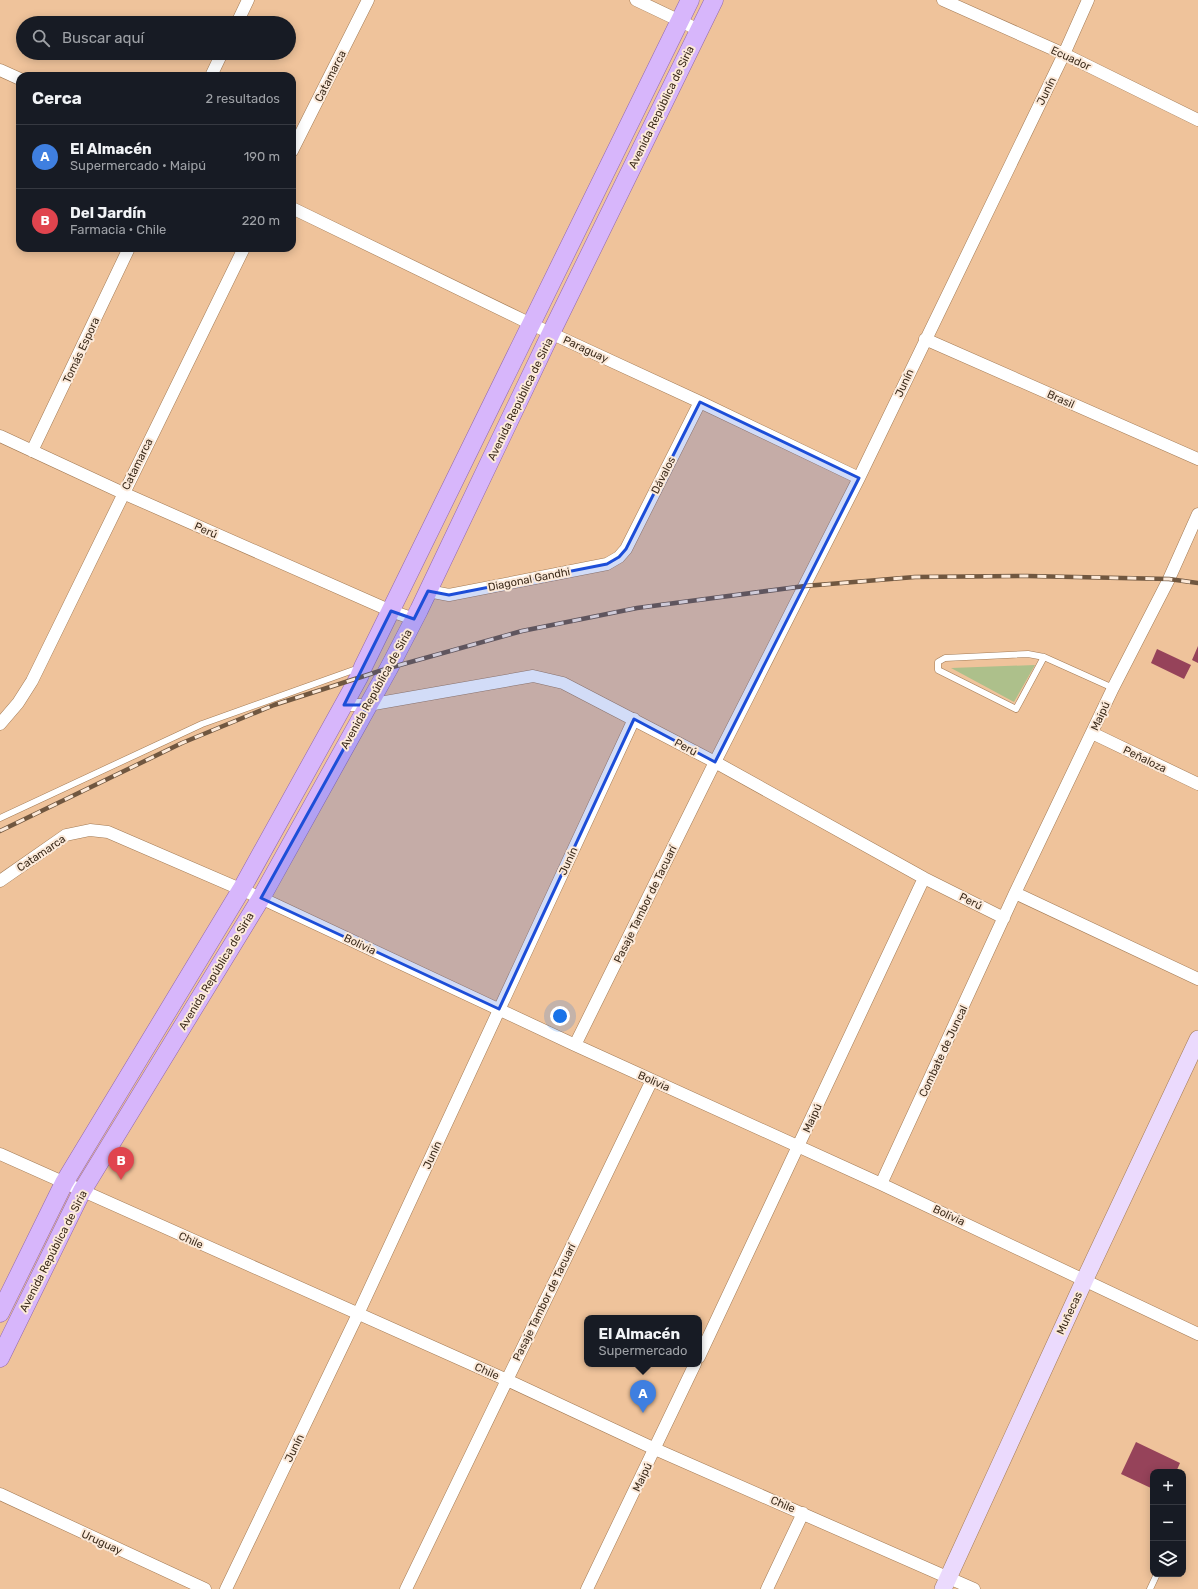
<!DOCTYPE html>
<html lang="es">
<meta charset="utf-8">
<style>
:root{--surface:#171b24;--page:#20242c;--text:#f1f3f6;--muted:#9ea1a6;--line:#363941;--accent:#266da2}
body{margin:0;font-family:Rubik,sans-serif;background:var(--page);color:var(--text)}
.controls{position:absolute;right:12px;bottom:12px;display:grid;overflow:hidden;border-radius:8px;box-shadow:0 2px 10px #0003}
.controls button{width:36px;height:36px;display:grid;place-items:center;padding:0;border:0;border-bottom:1px solid var(--line);background:var(--surface);color:var(--text);font:20px sans-serif}
.you{position:absolute;left:560px;top:1016px;width:14px;height:14px;margin:-10px;border:3px solid #fff;border-radius:50%;background:#1a73e8;box-shadow:0 0 0 6px #1a73e833}
.badge{display:grid;place-items:center;width:26px;height:26px;border-radius:50%;background:var(--accent);color:#fff;font-size:13px;font-weight:700}
.pin{position:absolute;translate:-50% -33px;filter:drop-shadow(0 1px 2px #0008)}
.pin::after{content:'';position:absolute;top:21px;width:14px;height:12px;background:inherit;clip-path:polygon(0 0,100% 0,50% 100%)}
.popup{position:absolute;left:584px;top:1315px;width:118px;height:52px;box-sizing:border-box;display:grid;place-content:center;border-radius:8px;background:var(--surface);filter:drop-shadow(0 1px 3px #0005);font-size:13px;white-space:nowrap;color:var(--muted)}
.popup b{font-size:15px;color:var(--text)}
.popup::after{content:'';position:absolute;left:50%;top:100%;margin-left:-8px;border:8px solid transparent;border-top-color:var(--surface)}
.list{margin:0;padding:0;list-style:none}
h2{display:flex;justify-content:space-between;align-items:center;height:52px;margin:0;padding:0 16px;font-size:17px}
h2 small{font-size:13px;font-weight:400;color:var(--muted)}
.list li{display:grid;grid-template-columns:26px 1fr auto;gap:12px;align-items:center;box-sizing:border-box;height:64px;padding:0 16px;border-top:1px solid var(--line)}
.list b{display:block;font-size:15px;white-space:nowrap}
.list p{margin:0;font-size:13px;white-space:nowrap;color:var(--muted)}
.list em{font-size:13px;font-style:normal;color:var(--muted)}
.icon{flex:none;width:22px;height:22px;fill:none;stroke:currentColor;stroke-width:2;stroke-linecap:round;stroke-linejoin:round}
.map{position:relative;flex:none;width:1198px;height:1589px;overflow:hidden}
.search{position:absolute;background:var(--surface);box-shadow:0 2px 10px #0003;left:16px;top:16px;width:280px;height:44px;display:flex;align-items:center;gap:10px;box-sizing:border-box;padding:0 14px;border-radius:22px;color:var(--muted);font-size:15px}
.panel{position:absolute;background:var(--surface);box-shadow:0 2px 10px #0003;left:16px;top:72px;width:280px;height:180px;border-radius:12px}
.map>svg:first-child{display:block}
</style>
<div class="map">
<svg width="1198" height="1589" viewBox="0 0 1198 1589">
<rect width="100%" height="100%" fill="#efc39b"/>
<path fill="#adc08b" d="M1035 665 1014 702 951 668Z"/>
<path fill="#96435a" d="M1198 646V663L1192 660Z
M1157 649 1191 665 1184 679 1151 663Z
M1136 1442 1180 1463 1176 1472H1153V1489L1121 1474Z"/>
<g fill="none" stroke-linecap="round" stroke-linejoin="round">
<g stroke="#a27a54" stroke-width="7">
<path id="lane" d="M1044 657 1016 709 938 670V662L945 658 1028 654 1044 657 1113 688
M0 818 202 724 359 668
M1150 1589 1157 1574"/>
</g>
<g stroke="#a27a54" stroke-width="13">
<path id="street" d="M636 0 699 30
M943 0 1064 54 1198 120
M237 23 248 0
M0 70 20 79
M211 76 222 53
M292 151 368 0
M292 208 531 324 700 402 859 478
M925 339 1198 459
M0 436 123 493 391 611 414 619
M32 451 129 248
M428 591 449 595 607 564 619 557 626 549 700 402
M344 705H368L533 676 563 683 715 762 924 878 1004 918
M0 724 18 703 32 681 244 248
M1092 733 1198 784
M0 881 66 835 90 830 108 832 261 898 575 1045 881 1184 1198 1334
M1015 893 1198 979
M575 1045 715 762 859 478 1064 54 1088 0
M0 1154 507 1380 655 1449 974 1589
M881 1184 1015 893 1113 688 1169 579 1198 514
M699 1357 924 878
M0 1494 205 1589
M226 1589 358 1314 634 719
M406 1589 652 1080
M587 1589 695 1364
M767 1589 803 1513"/>
</g>
<g stroke="#a27a54" stroke-width="18">
<path id="secondary" d="M943 1589 1085 1279 1198 1039"/>
</g>
<g stroke="#9066ab" stroke-width="19">
<path id="primary" d="M0 1313 64 1183 241 890 359 677 363 667 690 0
M0 1358 82 1191 261 898 389 668 419 610 551 333 714 0"/>
</g>
<use href="#lane" stroke="#fff" stroke-width="6"/>
<use href="#street" stroke="#fff" stroke-width="12"/>
<use href="#secondary" stroke="#ebdafd" stroke-width="17"/>
<use href="#primary" stroke="#d7b6fb" stroke-width="18"/>
<g stroke="#705740" stroke-width="4.5">
<path id="rail" d="M0 831 182 743 274 705 389 668 522 631 637 608 805 586 915 577 1027 576 1169 579 1198 583"/>
</g>
<use href="#rail" stroke="#fceada" stroke-width="3" stroke-dasharray="9" stroke-linecap="butt"/>
</g>
<path fill="#1d4ed8" fill-opacity="0.2" stroke="#1d4ed8" stroke-width="3" stroke-linejoin="round" d="M700 402 859 478 715 762 634 719 499 1009 261 898 368 705H344L391 611 414 619 428 591 449 595 607 564 619 557 626 549Z"/>
<g text-anchor="middle" stroke-width="4" stroke-linejoin="round" paint-order="stroke">
<g font-size="11" fill="#3d2c1c" stroke="#fceada">
<text transform="translate(1071 58) rotate(25)" y="4">Ecuador</text>
<text transform="translate(330 76) rotate(-63)" y="4">Catamarca</text>
<text transform="translate(1046 91) rotate(-64)" y="4">Junín</text>
<text transform="translate(661 107) rotate(-64)" y="4">Avenida República de Siria</text>
<text transform="translate(586 349) rotate(25)" y="4">Paraguay</text>
<text transform="translate(81 350) rotate(-65)" y="4">Tomás Espora</text>
<text transform="translate(904 383) rotate(-65)" y="4">Junín</text>
<text transform="translate(520 399) rotate(-64)" y="4">Avenida República de Siria</text>
<text transform="translate(1061 399) rotate(24)" y="4">Brasil</text>
<text transform="translate(137 464) rotate(-64)" y="4">Catamarca</text>
<text transform="translate(663 475) rotate(-63)" y="4">Dávalos</text>
<text transform="translate(206 530) rotate(24)" y="4">Perú</text>
<text transform="translate(529 579) rotate(-11)" y="4">Diagonal Gandhi</text>
<text transform="translate(376 689) rotate(-61)" y="4">Avenida República de Siria</text>
<text transform="translate(1100 716) rotate(-65)" y="4">Maipú</text>
<text transform="translate(686 747) rotate(28)" y="4">Perú</text>
<text transform="translate(1145 759) rotate(26)" y="4">Peñaloza</text>
<text transform="translate(41 853) rotate(-34)" y="4">Catamarca</text>
<text transform="translate(568 861) rotate(-65)" y="4">Junín</text>
<text transform="translate(971 901) rotate(26)" y="4">Perú</text>
<text transform="translate(645 904) rotate(-64)" y="4">Pasaje Tambor de Tacuarí</text>
<text transform="translate(360 944) rotate(25)" y="4">Bolivia</text>
<text transform="translate(216 971) rotate(-59)" y="4">Avenida República de Siria</text>
<text transform="translate(943 1051) rotate(-65)" y="4">Combate de Juncal</text>
<text transform="translate(654 1081) rotate(24)" y="4">Bolivia</text>
<text transform="translate(812 1118) rotate(-65)" y="4">Maipú</text>
<text transform="translate(432 1155) rotate(-65)" y="4">Junín</text>
<text transform="translate(949 1215) rotate(25)" y="4">Bolivia</text>
<text transform="translate(191 1240) rotate(24)" y="4">Chile</text>
<text transform="translate(53 1251) rotate(-63)" y="4">Avenida República de Siria</text>
<text transform="translate(544 1302) rotate(-64)" y="4">Pasaje Tambor de Tacuarí</text>
<text transform="translate(1069 1313) rotate(-65)" y="4">Muñecas</text>
<text transform="translate(487 1371) rotate(24)" y="4">Chile</text>
<text transform="translate(294 1448) rotate(-64)" y="4">Junín</text>
<text transform="translate(642 1477) rotate(-64)" y="4">Maipú</text>
<text transform="translate(783 1504) rotate(23)" y="4">Chile</text>
<text transform="translate(102 1542) rotate(25)" y="4">Uruguay</text>
</g>
</g>
</svg>
<div class="controls">
<button>+</button>
<button>−</button>
<button><svg class="icon" aria-label="layers" viewBox="0 0 24 24"><path d="M12 4l9 5-9 5-9-5zM3 14l9 5 9-5"/></svg></button>
</div>
<div class="you"></div>
<div class="pin badge" style="left:643px;top:1413px;background:#3f7fe0">A</div>
<div class="popup"><b>El Almacén</b>Supermercado</div>
<div class="pin badge" style="left:121px;top:1180px;background:#e0444e">B</div>
<div class="search"><svg class="icon" aria-label="search" viewBox="0 0 24 24"><circle cx="10" cy="10" r="6"/><path d="M15 15l6 6"/></svg>Buscar aquí</div>
<section class="panel">
<h2>Cerca<small>2 resultados</small></h2>
<ul class="list">
<li><span class="badge" style="background:#3f7fe0">A</span><div><b>El Almacén</b><p>Supermercado · Maipú</p></div><em>190 m</em></li>
<li><span class="badge" style="background:#e0444e">B</span><div><b>Del Jardín</b><p>Farmacia · Chile</p></div><em>220 m</em></li>
</ul>
</section>
</div>
